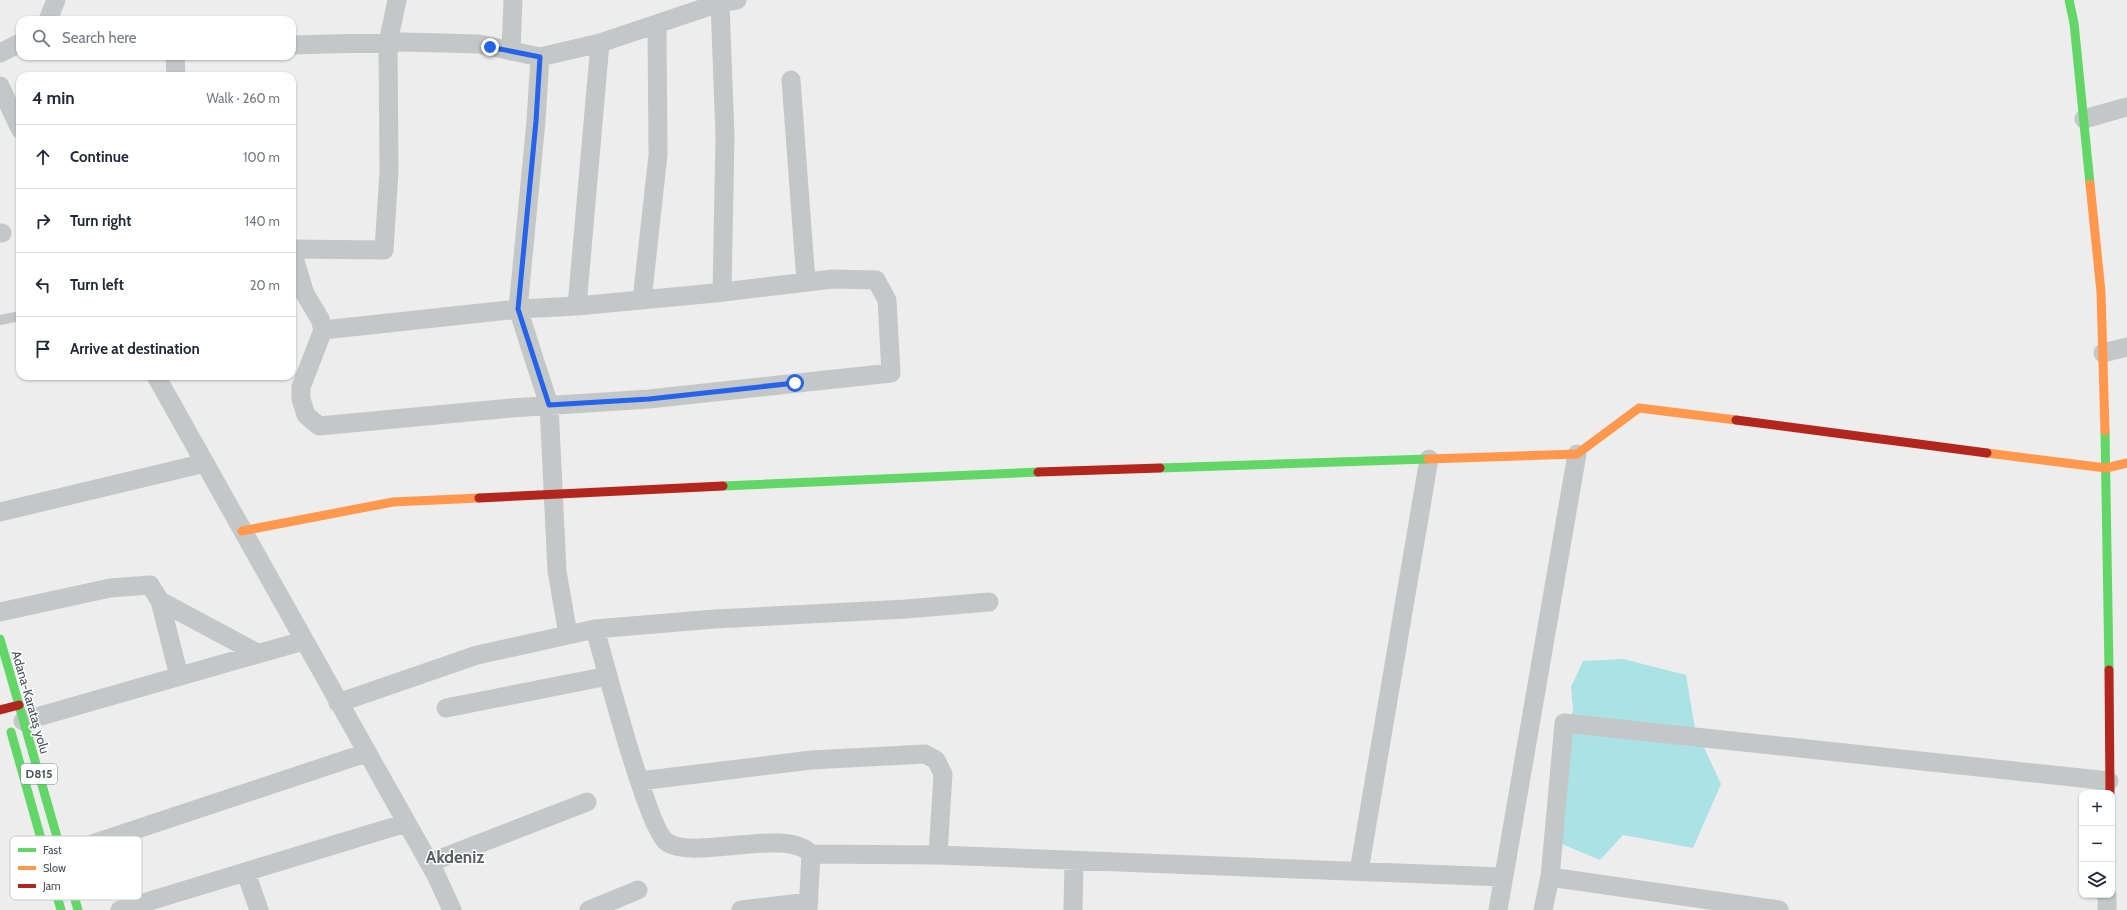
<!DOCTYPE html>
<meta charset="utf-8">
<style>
:root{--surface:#fff;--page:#f6f6f7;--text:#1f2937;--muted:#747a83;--line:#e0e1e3}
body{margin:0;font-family:Cabin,sans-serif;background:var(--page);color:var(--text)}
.controls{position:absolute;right:12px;bottom:12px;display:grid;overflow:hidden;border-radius:8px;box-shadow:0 1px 3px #0004}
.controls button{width:36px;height:36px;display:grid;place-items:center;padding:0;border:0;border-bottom:1px solid var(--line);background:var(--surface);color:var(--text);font:20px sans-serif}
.stop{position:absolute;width:12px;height:12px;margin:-9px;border:3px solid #2563eb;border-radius:50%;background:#fff}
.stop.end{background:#2563eb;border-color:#fff;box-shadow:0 1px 4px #0008}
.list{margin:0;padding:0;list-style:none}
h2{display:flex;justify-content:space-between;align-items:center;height:52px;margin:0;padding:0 16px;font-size:17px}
h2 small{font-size:13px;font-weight:400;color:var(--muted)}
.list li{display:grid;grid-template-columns:26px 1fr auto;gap:12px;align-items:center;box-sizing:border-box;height:64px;padding:0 16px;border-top:1px solid var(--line)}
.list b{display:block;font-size:15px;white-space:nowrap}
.list em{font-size:13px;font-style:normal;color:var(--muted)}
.icon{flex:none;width:22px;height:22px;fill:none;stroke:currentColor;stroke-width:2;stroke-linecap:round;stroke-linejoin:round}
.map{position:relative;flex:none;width:2127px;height:910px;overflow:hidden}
.search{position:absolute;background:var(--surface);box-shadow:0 1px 3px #0004;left:16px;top:16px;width:280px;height:44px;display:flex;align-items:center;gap:10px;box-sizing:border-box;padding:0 14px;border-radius:12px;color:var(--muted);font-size:15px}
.panel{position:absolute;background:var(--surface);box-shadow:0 1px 3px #0004;left:16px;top:72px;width:280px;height:308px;border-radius:12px}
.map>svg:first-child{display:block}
</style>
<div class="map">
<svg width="2127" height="910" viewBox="0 0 2127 910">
<rect width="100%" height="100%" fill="#ededed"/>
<path fill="#aae2e6" d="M1623 659 1686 675 1695 728 1721 784 1693 848 1623 835 1600 860 1557 842 1550 770 1573 710 1571 687 1583 661Z"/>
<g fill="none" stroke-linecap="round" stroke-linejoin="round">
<path stroke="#c4c7c8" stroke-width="10" d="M0 320 20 316"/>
<path stroke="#c4c7c8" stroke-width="19" d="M720 3 725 136 722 292
M48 20 56 0
M292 45 404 42 479 44 540 57 600 43 716 4 737 0
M511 51 513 0
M0 53 20 43
M175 56 176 76
M540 57 536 121 518 309 549 405 557 571 568 635
M791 80 806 282
M0 86 20 129
M2084 119 2127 107
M0 233H2
M292 249 384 250 389 171 388 43 397 0
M292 251 305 294 320 319 323 330 301 387V399L306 415 319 426 511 408 649 399 891 373 887 300 876 280 833 279 715 293 577 306 518 309 323 330
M642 300 658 155 657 24
M577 306 600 43
M2103 353 2127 347
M156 376 436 875 452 910
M0 512 205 463
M160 601 259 654
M0 612 110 588 150 585 160 601 179 676
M595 629C604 660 648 832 668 843 698 860 787 827 811 854L808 910
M338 703 477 655 595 629 715 619 906 609 989 602
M446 708 608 676
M23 721 303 641
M640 781 811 760 925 754 936 760 943 774 938 855
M62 854 366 753
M811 854 938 855 1503 877
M429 863 587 802
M1359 871 1429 459
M246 873 259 910
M1550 877 1564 723 2109 781
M120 910 406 823
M589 910 638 890
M741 910 809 902
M1073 910 1074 861
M1498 910 1577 454
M1543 910 1550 877 1779 910
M2107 910V895"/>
<path stroke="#63d668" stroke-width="9" d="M2069 0 2074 23 2090 184
M2105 431 2109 670
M1160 468 1428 459
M723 486 1038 472
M0 639 78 910
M11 732 61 910"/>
<path stroke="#ff974d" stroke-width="9" d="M2090 184 2101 292 2105 431
M1987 453 2106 468 2127 463
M1428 459 1577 454 1639 408 1736 420
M242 531 393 502 479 498"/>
<path stroke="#b3261e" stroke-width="9" d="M1736 420 1987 453
M1038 472 1160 468
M479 498 723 486
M2109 670 2110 793
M0 710 19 705"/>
</g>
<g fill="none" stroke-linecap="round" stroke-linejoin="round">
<path stroke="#2563eb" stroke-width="5" d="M490 47 540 57 536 121 518 309 549 405 649 399 795 383"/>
</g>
<g text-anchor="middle" stroke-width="3" stroke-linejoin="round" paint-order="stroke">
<rect fill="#fff" stroke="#7e8589" stroke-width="1" x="21" y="764" width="36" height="20" rx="3"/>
<g font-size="12" font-weight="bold" fill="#465157">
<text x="39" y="778">D815</text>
</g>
<g font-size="13" fill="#465157" stroke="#fff">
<text transform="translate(31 702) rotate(74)" y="5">Adana-Karataş yolu</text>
</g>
<g font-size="17" font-weight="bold" fill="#595d60" stroke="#fff">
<text x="455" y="863">Akdeniz</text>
</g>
</g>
<rect x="10" y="836" width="132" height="64" rx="6" fill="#fff" stroke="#c8cbcd" stroke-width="1"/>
<rect x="18" y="848" width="18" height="4" fill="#63d668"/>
<rect x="18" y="866" width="18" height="4" fill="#ff974d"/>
<rect x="18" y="884" width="18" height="4" fill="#b3261e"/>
<g font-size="11" fill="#465157">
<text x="43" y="854">Fast</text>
<text x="43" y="872">Slow</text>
<text x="43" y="890">Jam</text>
</g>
</svg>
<div class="controls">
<button>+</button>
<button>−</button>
<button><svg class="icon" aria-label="layers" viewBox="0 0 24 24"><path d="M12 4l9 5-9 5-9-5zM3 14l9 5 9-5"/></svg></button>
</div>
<div class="stop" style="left:795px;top:383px"></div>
<div class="stop end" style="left:490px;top:47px"></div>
<div class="search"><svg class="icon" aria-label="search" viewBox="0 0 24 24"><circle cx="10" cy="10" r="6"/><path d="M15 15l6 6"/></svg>Search here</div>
<section class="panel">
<h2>4 min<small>Walk · 260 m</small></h2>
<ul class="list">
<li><svg class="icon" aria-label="ahead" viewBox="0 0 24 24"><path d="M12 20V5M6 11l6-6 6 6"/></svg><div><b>Continue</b></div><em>100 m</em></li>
<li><svg class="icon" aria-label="right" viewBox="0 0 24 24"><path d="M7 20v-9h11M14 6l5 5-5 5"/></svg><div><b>Turn right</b></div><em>140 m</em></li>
<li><svg class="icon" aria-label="left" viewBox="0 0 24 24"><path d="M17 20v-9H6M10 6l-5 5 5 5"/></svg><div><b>Turn left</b></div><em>20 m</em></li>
<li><svg class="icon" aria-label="arrive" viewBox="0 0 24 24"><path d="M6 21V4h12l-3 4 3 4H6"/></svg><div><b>Arrive at destination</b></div></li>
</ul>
</section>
</div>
